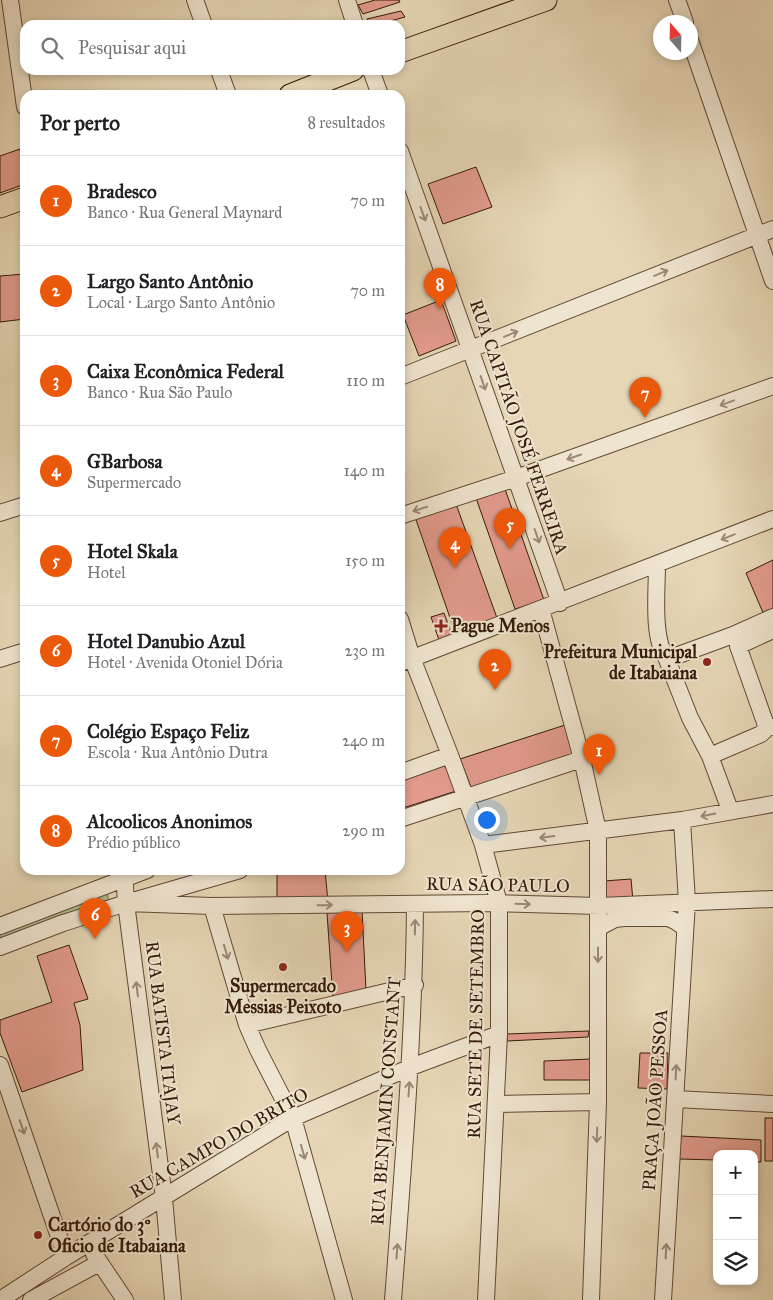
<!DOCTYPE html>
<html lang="pt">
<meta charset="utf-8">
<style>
:root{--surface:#fff;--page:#f6f6f6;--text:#202124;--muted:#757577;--line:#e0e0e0;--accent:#ea580c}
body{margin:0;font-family:"IM FELL Great Primer",serif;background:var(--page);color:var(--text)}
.controls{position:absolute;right:15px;bottom:15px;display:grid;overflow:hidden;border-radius:10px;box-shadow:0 2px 8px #0003}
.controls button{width:45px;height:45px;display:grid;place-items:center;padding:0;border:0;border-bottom:1px solid var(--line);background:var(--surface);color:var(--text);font:25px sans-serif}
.compass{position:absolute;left:653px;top:15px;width:45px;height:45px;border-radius:50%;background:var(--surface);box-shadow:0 2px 8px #0003;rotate:340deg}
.you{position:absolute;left:486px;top:819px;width:18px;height:18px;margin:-12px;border:4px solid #fff;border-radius:50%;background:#1a73e8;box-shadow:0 0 0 8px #1a73e833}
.badge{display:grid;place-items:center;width:32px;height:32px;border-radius:50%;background:var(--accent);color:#fff;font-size:16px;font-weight:700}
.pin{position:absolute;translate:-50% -41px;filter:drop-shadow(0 1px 2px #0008)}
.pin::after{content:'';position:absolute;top:26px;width:18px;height:15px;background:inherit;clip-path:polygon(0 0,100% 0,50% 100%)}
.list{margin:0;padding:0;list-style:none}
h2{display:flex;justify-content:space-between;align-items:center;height:65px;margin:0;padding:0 20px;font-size:21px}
h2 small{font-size:16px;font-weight:400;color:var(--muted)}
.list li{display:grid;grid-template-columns:32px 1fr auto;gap:15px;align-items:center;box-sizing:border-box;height:90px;padding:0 20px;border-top:1px solid var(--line)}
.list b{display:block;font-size:19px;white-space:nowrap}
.list p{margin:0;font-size:16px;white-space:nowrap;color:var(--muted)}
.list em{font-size:16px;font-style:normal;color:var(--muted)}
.icon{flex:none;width:28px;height:28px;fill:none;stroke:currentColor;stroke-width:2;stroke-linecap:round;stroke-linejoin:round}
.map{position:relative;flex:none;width:773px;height:1300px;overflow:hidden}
.search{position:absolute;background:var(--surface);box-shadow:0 2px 8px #0003;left:20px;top:20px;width:385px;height:55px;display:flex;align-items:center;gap:12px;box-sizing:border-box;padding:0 18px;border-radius:15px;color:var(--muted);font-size:19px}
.panel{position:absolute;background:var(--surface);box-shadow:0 2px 8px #0003;left:20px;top:90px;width:385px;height:785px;border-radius:15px}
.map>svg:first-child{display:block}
</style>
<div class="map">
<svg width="773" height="1300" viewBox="0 0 773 1300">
<rect width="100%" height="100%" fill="#e6d6b5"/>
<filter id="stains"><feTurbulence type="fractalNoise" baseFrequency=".004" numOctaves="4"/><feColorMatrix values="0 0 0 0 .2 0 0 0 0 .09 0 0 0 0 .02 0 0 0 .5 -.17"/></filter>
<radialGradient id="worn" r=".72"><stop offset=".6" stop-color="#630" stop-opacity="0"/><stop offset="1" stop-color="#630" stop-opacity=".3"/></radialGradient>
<path fill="#afbf92" stroke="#726c4e" d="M107 893 109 902 0 940V934Z"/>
<path fill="#e39b8d" stroke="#341a09" d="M375 0H399L400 2 363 14 358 5Z
M401 11 405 17 376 25H368L367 19Z
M20 149 25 184 0 193V156Z
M476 167 492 207 443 224 428 184Z
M25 274V319L0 322V276Z
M441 300 456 341 419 356 403 315Z
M505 489 544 600 515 609 476 498Z
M456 504 497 618 456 635 415 517Z
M773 560V610L764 615 746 573Z
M444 613 452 635 439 640 431 617Z
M565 725 574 758 473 792 460 759Z
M446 763 456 791 400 809V781Z
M282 870H325L328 902 277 901V872Z
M631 879 633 901H605L604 881Z
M362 911 366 990 333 999 327 913Z
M69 945 88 999 74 1003 80 1025 83 1070 22 1092 0 1033V1020L52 1002 37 956Z
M589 1031 588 1037 507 1041V1034Z
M640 1053H668L667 1089 638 1088Z
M591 1059V1080H544V1061Z
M765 1118H773V1161H765Z
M681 1136 761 1140V1162H754V1154H717V1160L679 1159Z"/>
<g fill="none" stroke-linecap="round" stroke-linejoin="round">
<g stroke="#604934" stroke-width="18">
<path id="minor" d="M10 0 25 107
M195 0 204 25
M347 0 355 25
M677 0 685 22
M690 40 773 281
M219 70 228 95
M371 70 380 95
M400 151 560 603
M400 377 773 229
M0 513 25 505
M400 516 516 478 773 386
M657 565C657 589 652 638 666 657H673L733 635 773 617
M541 609 582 759 598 831V1102L591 1300
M400 619 412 658 450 755 483 845 499 903V1034L486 1300
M773 630 738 646 767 728 773 727
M666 657 690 718 710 756 730 810
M0 659 25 651
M400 663 773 519
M710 756 761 734 767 728
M400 773 450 755
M400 819 582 759
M483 845 682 820 773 804
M124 870 126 903 164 1198 173 1300
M126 903 212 906 488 903 599 906 773 899
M212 906 247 1025 258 1050 293 1118 344 1300
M0 926 147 870
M598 928 615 919 624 918H668L675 921 685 928
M0 947 63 923 126 903 240 870
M247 1025 415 985
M0 1065 66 1257
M675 1099 773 1104
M496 1104 598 1102
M94 1254 125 1300
M0 1300 66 1257 293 1118 411 1067 499 1034
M31 1300 99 1263
M393 1300C403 1168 414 1036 415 904
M663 1300 687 902 682 820"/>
</g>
<g stroke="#341a09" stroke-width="23">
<path id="major" d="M400 52 546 0
M290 95 353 70
M0 207 25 198"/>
</g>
<use href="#minor" stroke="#efe4cf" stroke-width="16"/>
<use href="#major" stroke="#e6d6b5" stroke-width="21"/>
</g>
<defs><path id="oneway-shaft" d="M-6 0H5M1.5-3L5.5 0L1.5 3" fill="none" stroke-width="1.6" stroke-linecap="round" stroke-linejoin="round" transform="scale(1.25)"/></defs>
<g stroke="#9b8976">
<use href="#oneway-shaft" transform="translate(423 214) rotate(70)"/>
<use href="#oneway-shaft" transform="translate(661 273) rotate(-22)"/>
<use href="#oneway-shaft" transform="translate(511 334) rotate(-22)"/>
<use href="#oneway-shaft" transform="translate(483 383) rotate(71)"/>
<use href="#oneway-shaft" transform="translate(727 403) rotate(160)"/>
<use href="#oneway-shaft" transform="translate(574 457) rotate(161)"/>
<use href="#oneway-shaft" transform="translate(420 509) rotate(162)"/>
<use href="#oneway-shaft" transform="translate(537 536) rotate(71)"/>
<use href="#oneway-shaft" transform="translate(728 537) rotate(158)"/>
<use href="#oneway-shaft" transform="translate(708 815) rotate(169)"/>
<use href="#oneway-shaft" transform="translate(547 837) rotate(173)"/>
<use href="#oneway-shaft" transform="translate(523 904) rotate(2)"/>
<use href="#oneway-shaft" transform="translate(325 905) rotate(-1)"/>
<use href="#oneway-shaft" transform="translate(415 927) rotate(-89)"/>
<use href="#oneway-shaft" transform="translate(226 952) rotate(74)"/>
<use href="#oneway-shaft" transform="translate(598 955) rotate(90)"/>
<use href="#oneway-shaft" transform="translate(137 989) rotate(-97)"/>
<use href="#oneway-shaft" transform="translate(676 1072) rotate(-87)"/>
<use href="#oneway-shaft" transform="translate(409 1089) rotate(-86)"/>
<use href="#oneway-shaft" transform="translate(22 1127) rotate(71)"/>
<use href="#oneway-shaft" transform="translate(597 1135) rotate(92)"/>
<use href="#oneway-shaft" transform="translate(157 1150) rotate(-97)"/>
<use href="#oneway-shaft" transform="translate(303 1152) rotate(74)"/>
<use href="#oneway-shaft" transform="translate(397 1251) rotate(-86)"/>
<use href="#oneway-shaft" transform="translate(666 1251) rotate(-87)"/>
</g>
<g fill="#8f2418" stroke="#efe4cf" stroke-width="2">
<path d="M438.5 618.5h5v5h5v5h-5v5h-5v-5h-5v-5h5z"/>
<circle cx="707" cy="662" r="5"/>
<circle cx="283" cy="967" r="5"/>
<circle cx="38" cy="1235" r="5"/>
</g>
<g text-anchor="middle" stroke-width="4" stroke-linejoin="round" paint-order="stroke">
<g font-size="18" fill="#341a09" stroke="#efe4cf">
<text transform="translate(519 427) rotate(71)" y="6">RUA CAPITÃO JOSÉ FERREIRA</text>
<text transform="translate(498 885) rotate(1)" y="6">RUA SÃO PAULO</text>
<text transform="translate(476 1024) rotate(-89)" y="6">RUA SETE DE SETEMBRO</text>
<text transform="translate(163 1033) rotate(83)" y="6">RUA BATISTA ITAJAY</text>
<text transform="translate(655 1100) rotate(-86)" y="6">PRAÇA JOÃO PESSOA</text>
<text transform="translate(386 1101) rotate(-86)" y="6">RUA BENJAMIN CONSTANT</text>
<text transform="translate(219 1143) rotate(-30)" y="6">RUA CAMPO DO BRITO</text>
</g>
<g font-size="18" font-weight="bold" fill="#341a09" stroke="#efe4cf" text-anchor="start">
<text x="451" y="632">Pague Menos</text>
<text x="697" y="658" text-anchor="end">Prefeitura Municipal<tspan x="697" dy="21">de Itabaiana</tspan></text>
<text x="283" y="992" text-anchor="middle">Supermercado<tspan x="283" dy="21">Messias Peixoto</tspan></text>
<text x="48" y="1231">Cartório do 3º<tspan x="48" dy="21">Oficio de Itabaiana</tspan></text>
</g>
</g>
<rect width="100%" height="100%" filter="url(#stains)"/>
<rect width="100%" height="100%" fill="url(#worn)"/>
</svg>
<div class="controls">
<button>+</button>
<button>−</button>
<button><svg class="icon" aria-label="layers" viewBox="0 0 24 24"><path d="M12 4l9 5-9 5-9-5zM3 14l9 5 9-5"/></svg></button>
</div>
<svg class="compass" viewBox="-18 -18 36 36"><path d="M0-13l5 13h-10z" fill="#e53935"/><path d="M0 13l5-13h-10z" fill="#757577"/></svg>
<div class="you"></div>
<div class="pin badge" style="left:599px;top:775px">1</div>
<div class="pin badge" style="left:495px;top:690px">2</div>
<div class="pin badge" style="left:347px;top:952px">3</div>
<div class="pin badge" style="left:455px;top:568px">4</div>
<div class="pin badge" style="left:510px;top:549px">5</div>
<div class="pin badge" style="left:95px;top:939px">6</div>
<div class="pin badge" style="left:645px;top:418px">7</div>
<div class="pin badge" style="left:440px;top:309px">8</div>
<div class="search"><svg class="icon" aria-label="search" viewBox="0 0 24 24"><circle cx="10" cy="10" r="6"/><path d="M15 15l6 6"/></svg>Pesquisar aqui</div>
<section class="panel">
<h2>Por perto<small>8 resultados</small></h2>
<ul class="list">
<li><span class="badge">1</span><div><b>Bradesco</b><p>Banco · Rua General Maynard</p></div><em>70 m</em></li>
<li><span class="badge">2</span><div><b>Largo Santo Antônio</b><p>Local · Largo Santo Antônio</p></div><em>70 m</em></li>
<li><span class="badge">3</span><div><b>Caixa Econômica Federal</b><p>Banco · Rua São Paulo</p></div><em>110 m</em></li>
<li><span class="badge">4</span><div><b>GBarbosa</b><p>Supermercado</p></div><em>140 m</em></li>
<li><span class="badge">5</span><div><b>Hotel Skala</b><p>Hotel</p></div><em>150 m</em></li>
<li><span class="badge">6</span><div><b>Hotel Danubio Azul</b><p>Hotel · Avenida Otoniel Dória</p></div><em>230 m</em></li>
<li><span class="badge">7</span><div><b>Colégio Espaço Feliz</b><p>Escola · Rua Antônio Dutra</p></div><em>240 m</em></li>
<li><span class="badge">8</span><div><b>Alcoolicos Anonimos</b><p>Prédio público</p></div><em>290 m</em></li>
</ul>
</section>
</div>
